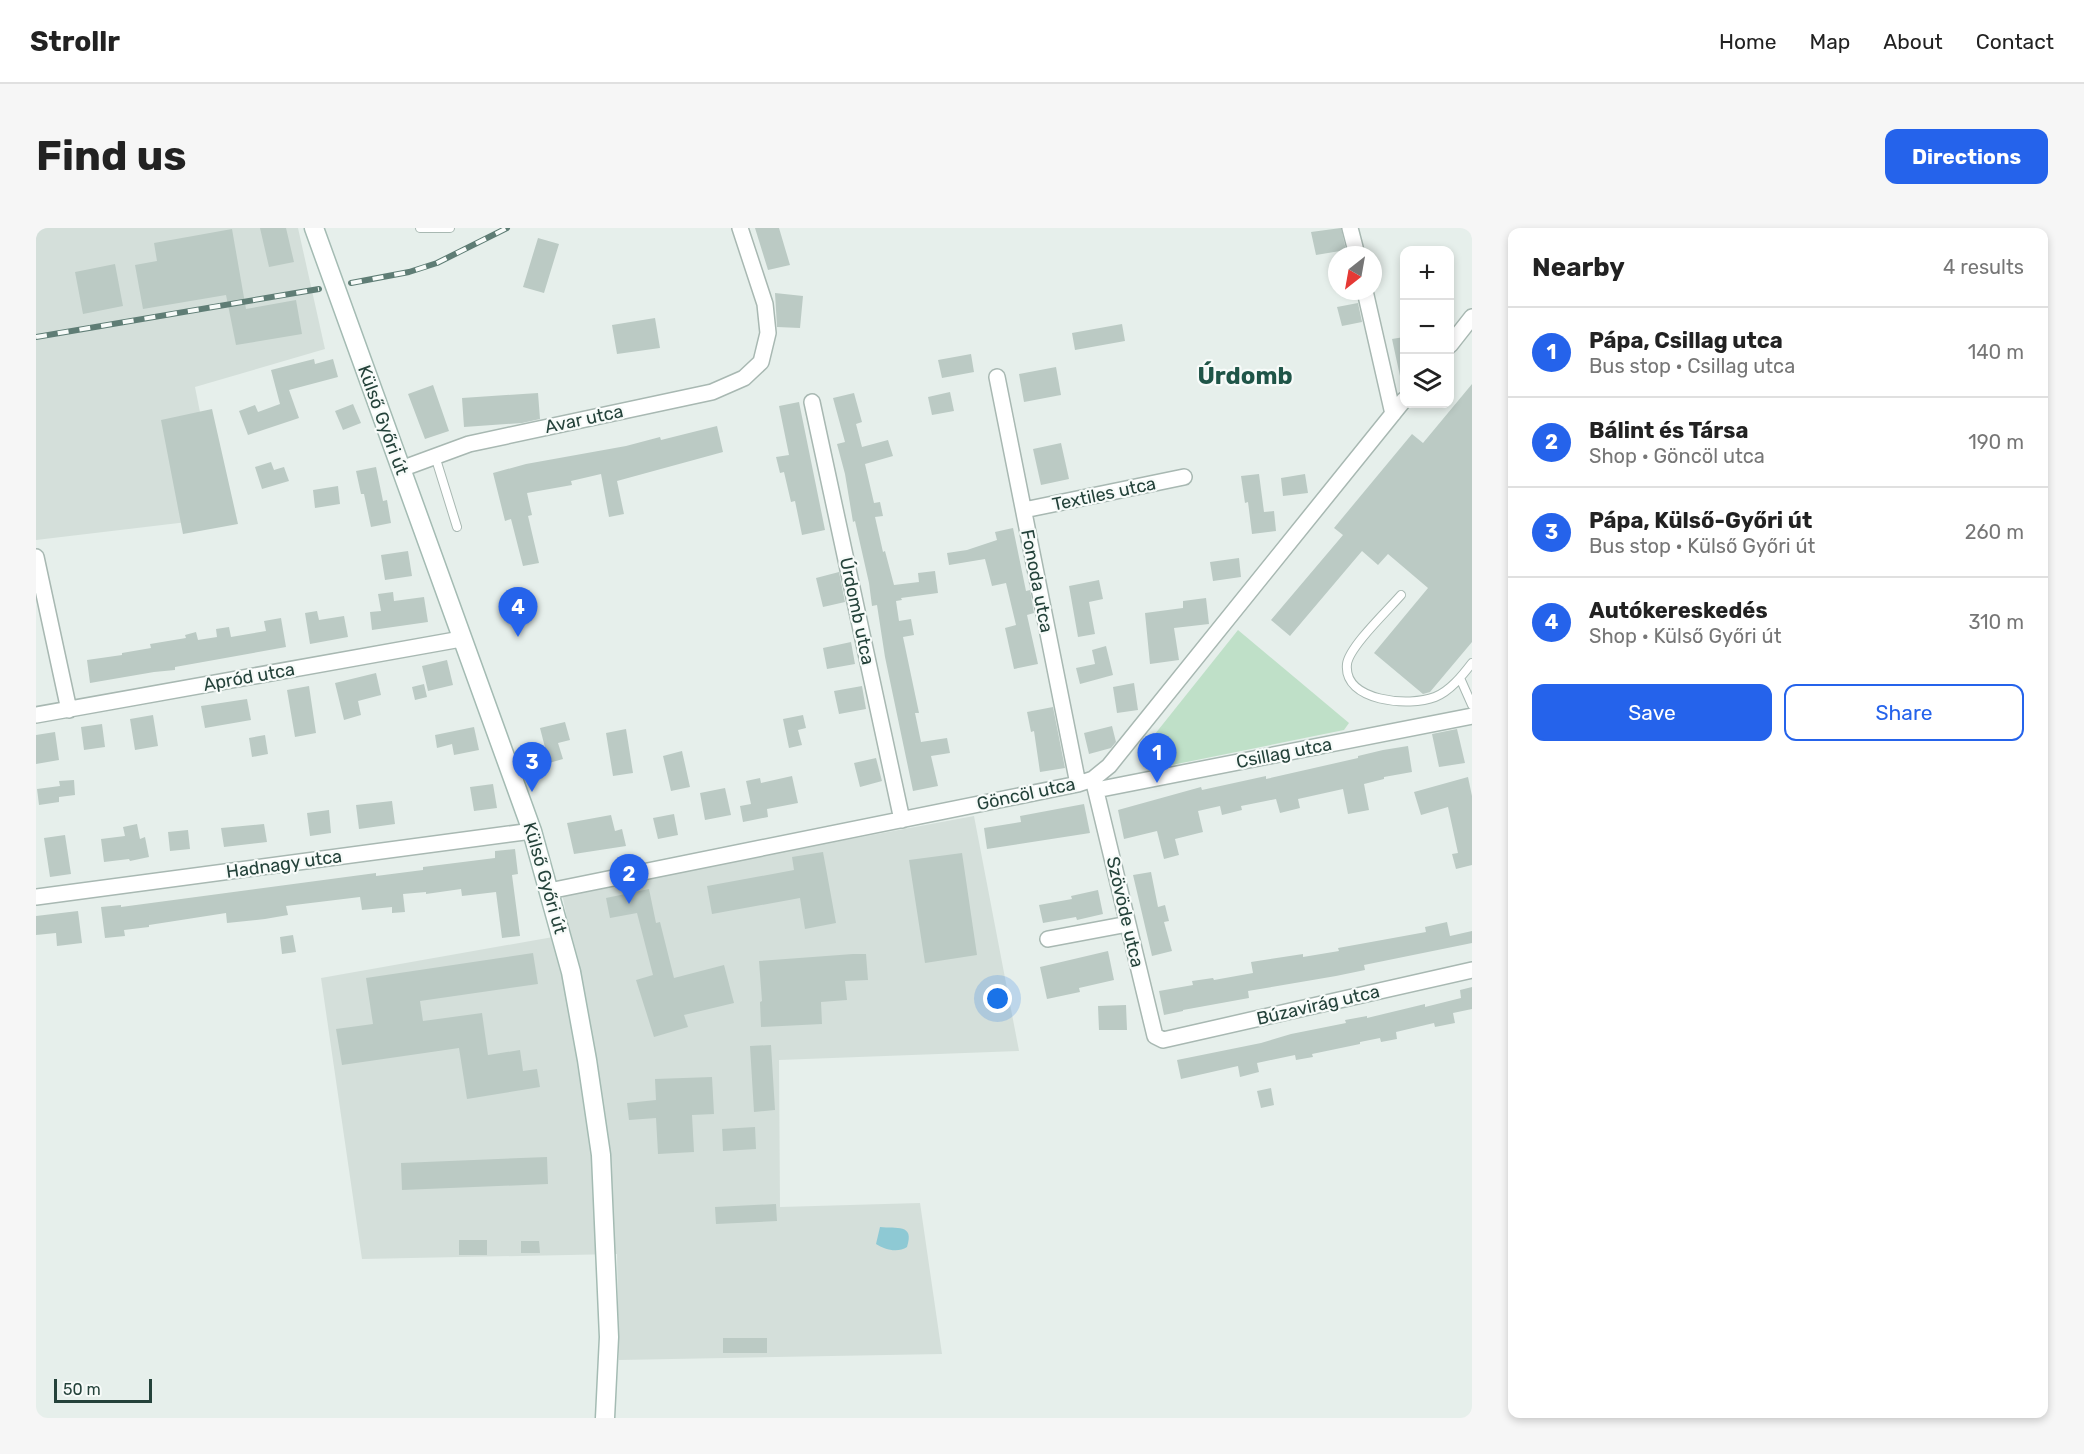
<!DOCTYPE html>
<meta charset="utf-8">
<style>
:root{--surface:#fff;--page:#f6f6f6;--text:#222;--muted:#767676;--line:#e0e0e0;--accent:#2563eb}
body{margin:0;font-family:Rubik,sans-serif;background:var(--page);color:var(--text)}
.controls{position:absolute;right:18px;top:18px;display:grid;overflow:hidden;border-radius:12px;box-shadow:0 3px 9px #0003}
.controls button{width:54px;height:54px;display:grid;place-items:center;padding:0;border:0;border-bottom:2px solid var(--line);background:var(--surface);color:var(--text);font:30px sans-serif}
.compass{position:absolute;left:1292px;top:18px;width:54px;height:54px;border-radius:50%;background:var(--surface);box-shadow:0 3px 9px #0003;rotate:211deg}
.scale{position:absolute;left:18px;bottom:15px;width:98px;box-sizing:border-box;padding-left:6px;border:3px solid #24423a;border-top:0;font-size:16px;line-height:21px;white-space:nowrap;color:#24423a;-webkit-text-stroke:4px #f7fbf9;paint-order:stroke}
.you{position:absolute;left:962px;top:771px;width:21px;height:21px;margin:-15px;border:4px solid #fff;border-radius:50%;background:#1a73e8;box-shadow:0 0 0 9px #1a73e833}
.badge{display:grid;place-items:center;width:39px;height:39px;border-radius:50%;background:var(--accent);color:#fff;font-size:20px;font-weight:700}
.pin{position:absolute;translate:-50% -50px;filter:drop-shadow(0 2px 3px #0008)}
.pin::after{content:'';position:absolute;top:32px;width:21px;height:18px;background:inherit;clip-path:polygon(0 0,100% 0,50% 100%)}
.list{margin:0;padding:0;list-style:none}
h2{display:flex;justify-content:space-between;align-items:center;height:78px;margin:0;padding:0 24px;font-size:26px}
h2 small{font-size:20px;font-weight:400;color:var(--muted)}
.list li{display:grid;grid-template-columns:39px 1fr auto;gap:18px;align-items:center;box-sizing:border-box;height:90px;padding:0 24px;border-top:2px solid var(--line)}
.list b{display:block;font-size:22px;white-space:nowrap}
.list p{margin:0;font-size:20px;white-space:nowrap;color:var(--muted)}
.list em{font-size:20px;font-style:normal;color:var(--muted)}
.actions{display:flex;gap:12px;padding:18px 24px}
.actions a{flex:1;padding:14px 0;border:2px solid var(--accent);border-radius:12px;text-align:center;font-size:21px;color:var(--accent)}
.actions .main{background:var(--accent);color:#fff}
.icon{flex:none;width:33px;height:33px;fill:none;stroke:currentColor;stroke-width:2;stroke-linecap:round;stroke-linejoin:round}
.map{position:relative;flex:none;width:1436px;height:1190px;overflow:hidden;border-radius:12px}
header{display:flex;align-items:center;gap:36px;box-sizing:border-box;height:84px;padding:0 30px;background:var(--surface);border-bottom:2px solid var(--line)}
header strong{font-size:28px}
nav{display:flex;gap:33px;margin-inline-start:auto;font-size:21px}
.intro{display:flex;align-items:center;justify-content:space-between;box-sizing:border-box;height:144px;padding:0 36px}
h1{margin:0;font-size:42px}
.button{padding:15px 27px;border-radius:12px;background:var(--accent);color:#fff;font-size:21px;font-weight:700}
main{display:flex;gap:36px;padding:0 36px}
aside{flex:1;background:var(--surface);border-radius:12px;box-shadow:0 3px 9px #0003}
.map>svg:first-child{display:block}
</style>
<header>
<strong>Strollr</strong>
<nav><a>Home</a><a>Map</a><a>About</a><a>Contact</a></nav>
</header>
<div class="intro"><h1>Find us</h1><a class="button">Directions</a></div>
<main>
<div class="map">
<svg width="1436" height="1190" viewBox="0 0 1436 1190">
<rect width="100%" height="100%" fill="#e6efeb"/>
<path fill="#d4dfda" d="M0 0H262L289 121 159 159 185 290 0 312Z
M938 588 983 823 743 832 744 979 884 975 906 1126 583 1132 581 1026 326 1031 285 750 534 706 526 665Z"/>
<path fill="#bfe0c8" d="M1202 402 1313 495 1308 502 1131 538 1115 511Z"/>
<path fill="#8ec9d4" d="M844 999C860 1001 879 995 871 1019 862 1025 849 1022 840 1016Z"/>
<path fill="#bbcac4" d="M224 0H250L258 34 233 39Z
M719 0H743L754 37 732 42Z
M1305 0 1310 22 1280 27 1275 4Z
M196 1 210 81 260 72 266 106 200 117 190 67 107 81 99 37 121 33 118 15Z
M502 10 523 16 508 65 487 59Z
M79 36 87 78 47 86 39 44Z
M739 65 767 68 764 100 741 99Z
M1322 75 1326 94 1306 98 1301 79Z
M619 90 624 120 581 126 576 97Z
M1086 96 1089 113 1039 122 1036 105Z
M1368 109V148H1364L1356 111Z
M935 126 938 144 906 150 902 132Z
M278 131 279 136 297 131 302 149 253 162 263 190 212 207 203 183 219 177 222 184 244 176 235 142Z
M1020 139 1025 167 988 174 983 146Z
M1436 156V414L1394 464 1387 466 1338 425 1392 360 1352 326 1342 337 1326 323 1254 408 1235 392 1307 307 1298 300 1376 206 1387 215Z
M397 157 413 203 389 211 372 166Z
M914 164 918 183 896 187 892 169Z
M502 165 504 191 486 195 428 199 426 170Z
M818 165 826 194 820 196 826 219 852 212 857 228 829 236 838 275 844 274 847 288 839 289 847 324 849 323 858 357 883 354 882 345 899 343 902 365 865 370 866 372 860 373 863 393 875 391 878 407 867 409 883 485H879L885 514 911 510 914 525 895 528 902 558 877 563 849 429 841 377 836 378 833 355 819 293 817 294 809 246 801 216 809 214 797 170Z
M763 174 789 302 766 307 759 273 755 274 748 244 744 245 740 229 753 227 743 178Z
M317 176 325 195 307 202 299 183Z
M176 181 202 296 147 306 125 192Z
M681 198 687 224 581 253 588 286 573 289 565 246 535 253 536 257 491 265 496 287 492 288 503 335 487 338 475 291 469 293 457 245 490 236 590 218 624 209 625 212Z
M1025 215 1033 251 1005 257 997 221Z
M235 234 238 242 248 239 253 253 226 261 219 239Z
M340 239 347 273 351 272 355 295 335 299 328 266H325L320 243Z
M1223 246 1228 284 1238 283 1240 303 1216 306 1212 274 1209 275 1205 248Z
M1269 246 1272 265 1247 268 1245 250Z
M302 258 304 276 279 280 277 262Z
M977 300 990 363 994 362 998 385 991 387 1002 436 978 441 969 400 980 397 970 355 956 358 949 331 913 337 911 325 931 322 961 312 959 304Z
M372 323 376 348 349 352 345 327Z
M1203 330 1205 349 1177 353 1174 334Z
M803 344 809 374 787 379 780 350Z
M1063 352 1067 371 1053 374 1059 406 1042 409 1033 358Z
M357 364 358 373 388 369 392 394 336 402 334 384 345 383 342 366Z
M1170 370 1173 396 1138 400 1143 432 1114 436 1109 385 1147 380V373Z
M281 383 283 392 308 388 312 409 274 416 269 385Z
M245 390 250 419 139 439V442L118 444 54 455 51 432 86 427V425L115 420 114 416 150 410 149 407 160 404 162 412 181 409 180 401 193 399 195 409 230 403 228 393Z
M815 414 819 436 791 441 787 420Z
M1070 418 1077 447 1044 456 1040 440 1059 436 1056 422Z
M411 432 417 457 392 463 386 438Z
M340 445 345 467 322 473 325 487 308 492 299 455Z
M1098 455 1102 482 1081 485 1077 459Z
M388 456 391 469 379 472 376 459Z
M273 458 280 505 259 509 251 462Z
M826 458 830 481 803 486 798 463Z
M211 471 215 492 169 500 165 478Z
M1017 479 1029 540 1004 544 998 503 995 504 991 484Z
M117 487 122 518 99 522 94 491Z
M767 487 770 500 762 502 766 517 753 520 747 491Z
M529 494 534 512 522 515 527 531 513 535 504 500Z
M66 496 69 519 48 522 45 499Z
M1076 498 1080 514 1075 520 1053 526 1048 505Z
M438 499 443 522 418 527 416 516 401 520 399 507Z
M590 501 597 545 577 548 570 505Z
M1421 501 1429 535 1403 539 1396 506Z
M19 504 23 532 0 536V507Z
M229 507 232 526 216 529 213 510Z
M1372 518 1376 544 1348 549V551L1328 556 1333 582 1312 586 1307 561 1262 571 1264 580 1244 585 1240 571 1205 578 1206 582 1186 587 1184 578 1162 583 1167 604 1139 611 1143 627 1128 631 1121 603 1088 611 1082 582 1165 559 1166 562 1230 548V551L1322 530V528L1347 522Z
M646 523 654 559 635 563 627 528Z
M840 530 846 553 824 559 818 535Z
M756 548 762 575 731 581 732 589 707 594 704 578 715 576 710 553 724 550 725 555Z
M1432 549 1436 568V637L1420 641 1416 626 1422 625 1412 579 1385 587 1378 564Z
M38 552 39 567 23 569V574L3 577 1 561 24 558 23 553Z
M457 556 461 580 438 583 434 559Z
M689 560 695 587 669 592 664 565Z
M356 573 359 596 323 601 320 577Z
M1048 576 1054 605 951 621 948 600 985 594 984 588Z
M293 582 295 605 274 608 271 585Z
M638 586 642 607 622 611 617 590Z
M575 587 579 603 586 601 590 618 538 626 531 595Z
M101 596 104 611 109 609 113 629 94 633 93 631 68 634 65 611 89 608 87 599Z
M228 596 231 614 188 619 185 600Z
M152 602 154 621 134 623 132 604Z
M29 607 35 646 14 649 8 610Z
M479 621 482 646 476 647 484 708 466 710 460 664 426 668 425 661 390 666V664L367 666 369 684 356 685V679L326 682 324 669 250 678 252 687 229 691 191 695 190 685 113 697V699L88 702 89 708 69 710 65 679 85 677V679L340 645V648L387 642V639L459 630V623Z
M787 624 800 695 769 701 764 670 676 686 671 658 758 642 756 629Z
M926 625 941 727 889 735 873 632Z
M1115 644 1122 679 1129 677 1133 693 1128 694 1136 723 1116 728 1097 647Z
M613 661 620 695 624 694 638 750 688 737 698 775 648 787 652 799 618 809 600 752 617 747 601 685 574 690 570 670Z
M1062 662 1067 686 1041 692 1040 689 1007 695 1003 677 1036 671 1035 668Z
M42 683 46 715 21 718 20 705 0 707V688Z
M1411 694 1414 708 1436 703V715L1328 737 1329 742 1300 748 1212 763 1213 770 1147 782V783L1128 787 1123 763 1157 757 1156 753 1177 750 1178 752 1217 745 1215 734 1267 726V729L1303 723 1302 720 1390 704 1389 699Z
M257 707 260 724 246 726 244 709Z
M1072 723 1078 752 1043 760 1044 764 1011 771 1004 739Z
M497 725 502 756 384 773 387 793 446 785 452 827 484 822 487 843 501 841 504 859 431 871 423 820 306 837 300 801 337 796 330 750Z
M817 726H830L832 752 809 753 811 772 785 774 786 796 725 799 724 774 726 773 723 733Z
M1436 759V781L1417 785 1419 795 1399 799 1398 795 1360 804 1361 811 1345 814 1344 810 1324 814V816L1276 826 1277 829 1260 832 1259 827 1221 835 1223 844 1204 849 1202 838 1145 851 1141 832 1225 815 1255 806 1310 795 1309 792 1331 788V790L1389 776V779L1425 770 1424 762Z
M1090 777 1091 802H1063L1062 778Z
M735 817 739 882 718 884 714 818Z
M676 849 678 886 656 887 658 924 622 926 620 890 593 892 591 875 620 872 619 851Z
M1235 860 1238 877 1225 880 1221 863Z
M719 899 720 921 687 923 686 901Z
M511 929 512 956 366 962 365 935Z
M740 976 741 993 680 996 679 979Z
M423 1012H451V1027H423Z
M485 1013H503L504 1025H485Z
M687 1110H731V1125H687Z"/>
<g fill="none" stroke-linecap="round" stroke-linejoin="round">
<g stroke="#a8b8b2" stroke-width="10">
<path id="service" d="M384 0H414
M399 228 421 299
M1365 367C1352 382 1313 419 1311 436 1307 474 1374 479 1399 469 1414 463 1426 448 1436 435
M1424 450 1436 477"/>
</g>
<g stroke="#a8b8b2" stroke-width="18">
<path id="minor" d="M1314 0 1321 27
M1329 63 1357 186
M1414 117 1436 89
M961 149 1042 556
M776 174 866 592
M365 241 433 216 676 164 708 150 725 134 732 105 729 76 704 0
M988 282 1148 249
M0 329 33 482
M0 487 425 411
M1057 551 1119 808 1127 812 1436 742
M1060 562 1436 488
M513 663 1042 556 1057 551 1073 538 1368 172
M0 669 496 603
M1012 711 1092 696"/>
</g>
<g stroke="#a4bbb3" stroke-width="21">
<path id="secondary" d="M278 0 496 603 535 744 551 832 565 927 573 1109 569 1190"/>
</g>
<use href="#service" stroke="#fff" stroke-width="8"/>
<use href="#minor" stroke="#fff" stroke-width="15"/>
<use href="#secondary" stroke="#fff" stroke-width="18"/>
<g stroke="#5f7d75" stroke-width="6">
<path id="rail" d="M315 55 373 44 401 35 471 0
M0 109 283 61"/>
</g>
<use href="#rail" stroke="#f7fbf9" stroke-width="4" stroke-dasharray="11" stroke-linecap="butt"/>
</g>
<g text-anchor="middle" stroke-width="4.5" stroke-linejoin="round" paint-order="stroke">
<g font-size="18" fill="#24423a" stroke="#f7fbf9">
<text transform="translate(548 191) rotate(-12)" y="6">Avar utca</text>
<text transform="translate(347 192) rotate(70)" y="6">Külső Győri út</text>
<text transform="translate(1068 266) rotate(-12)" y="6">Textiles utca</text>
<text transform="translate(1001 353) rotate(79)" y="6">Fonoda utca</text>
<text transform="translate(821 383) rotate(78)" y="6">Úrdomb utca</text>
<text transform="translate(213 449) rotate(-10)" y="6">Apród utca</text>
<text transform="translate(1248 525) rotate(-11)" y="6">Csillag utca</text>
<text transform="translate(990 566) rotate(-12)" y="6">Göncöl utca</text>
<text transform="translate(248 636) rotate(-8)" y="6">Hadnagy utca</text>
<text transform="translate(509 650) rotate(74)" y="6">Külső Győri út</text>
<text transform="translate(1089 684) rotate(77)" y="6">Szövöde utca</text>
<text transform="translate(1282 777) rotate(-13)" y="6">Búzavirág utca</text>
</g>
<g font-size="24" font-weight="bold" fill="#1f5548" stroke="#f7fbf9">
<text x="1209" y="156">Úrdomb</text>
</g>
</g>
</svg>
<div class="controls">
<button>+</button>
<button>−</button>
<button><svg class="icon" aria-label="layers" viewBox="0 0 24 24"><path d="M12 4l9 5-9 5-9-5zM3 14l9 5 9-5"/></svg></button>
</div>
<svg class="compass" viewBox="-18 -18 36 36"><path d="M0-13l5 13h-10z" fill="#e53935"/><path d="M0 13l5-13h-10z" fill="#767676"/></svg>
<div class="scale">50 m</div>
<div class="you"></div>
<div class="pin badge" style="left:1121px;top:555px">1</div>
<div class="pin badge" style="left:593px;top:676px">2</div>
<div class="pin badge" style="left:496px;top:564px">3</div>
<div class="pin badge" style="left:482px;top:409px">4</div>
</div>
<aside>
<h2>Nearby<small>4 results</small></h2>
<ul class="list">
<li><span class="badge">1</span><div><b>Pápa, Csillag utca</b><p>Bus stop · Csillag utca</p></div><em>140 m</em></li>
<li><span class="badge">2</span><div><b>Bálint és Társa</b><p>Shop · Göncöl utca</p></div><em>190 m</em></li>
<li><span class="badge">3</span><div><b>Pápa, Külső-Győri út</b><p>Bus stop · Külső Győri út</p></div><em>260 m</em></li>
<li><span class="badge">4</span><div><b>Autókereskedés</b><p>Shop · Külső Győri út</p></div><em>310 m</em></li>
</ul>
<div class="actions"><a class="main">Save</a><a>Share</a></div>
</aside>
</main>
